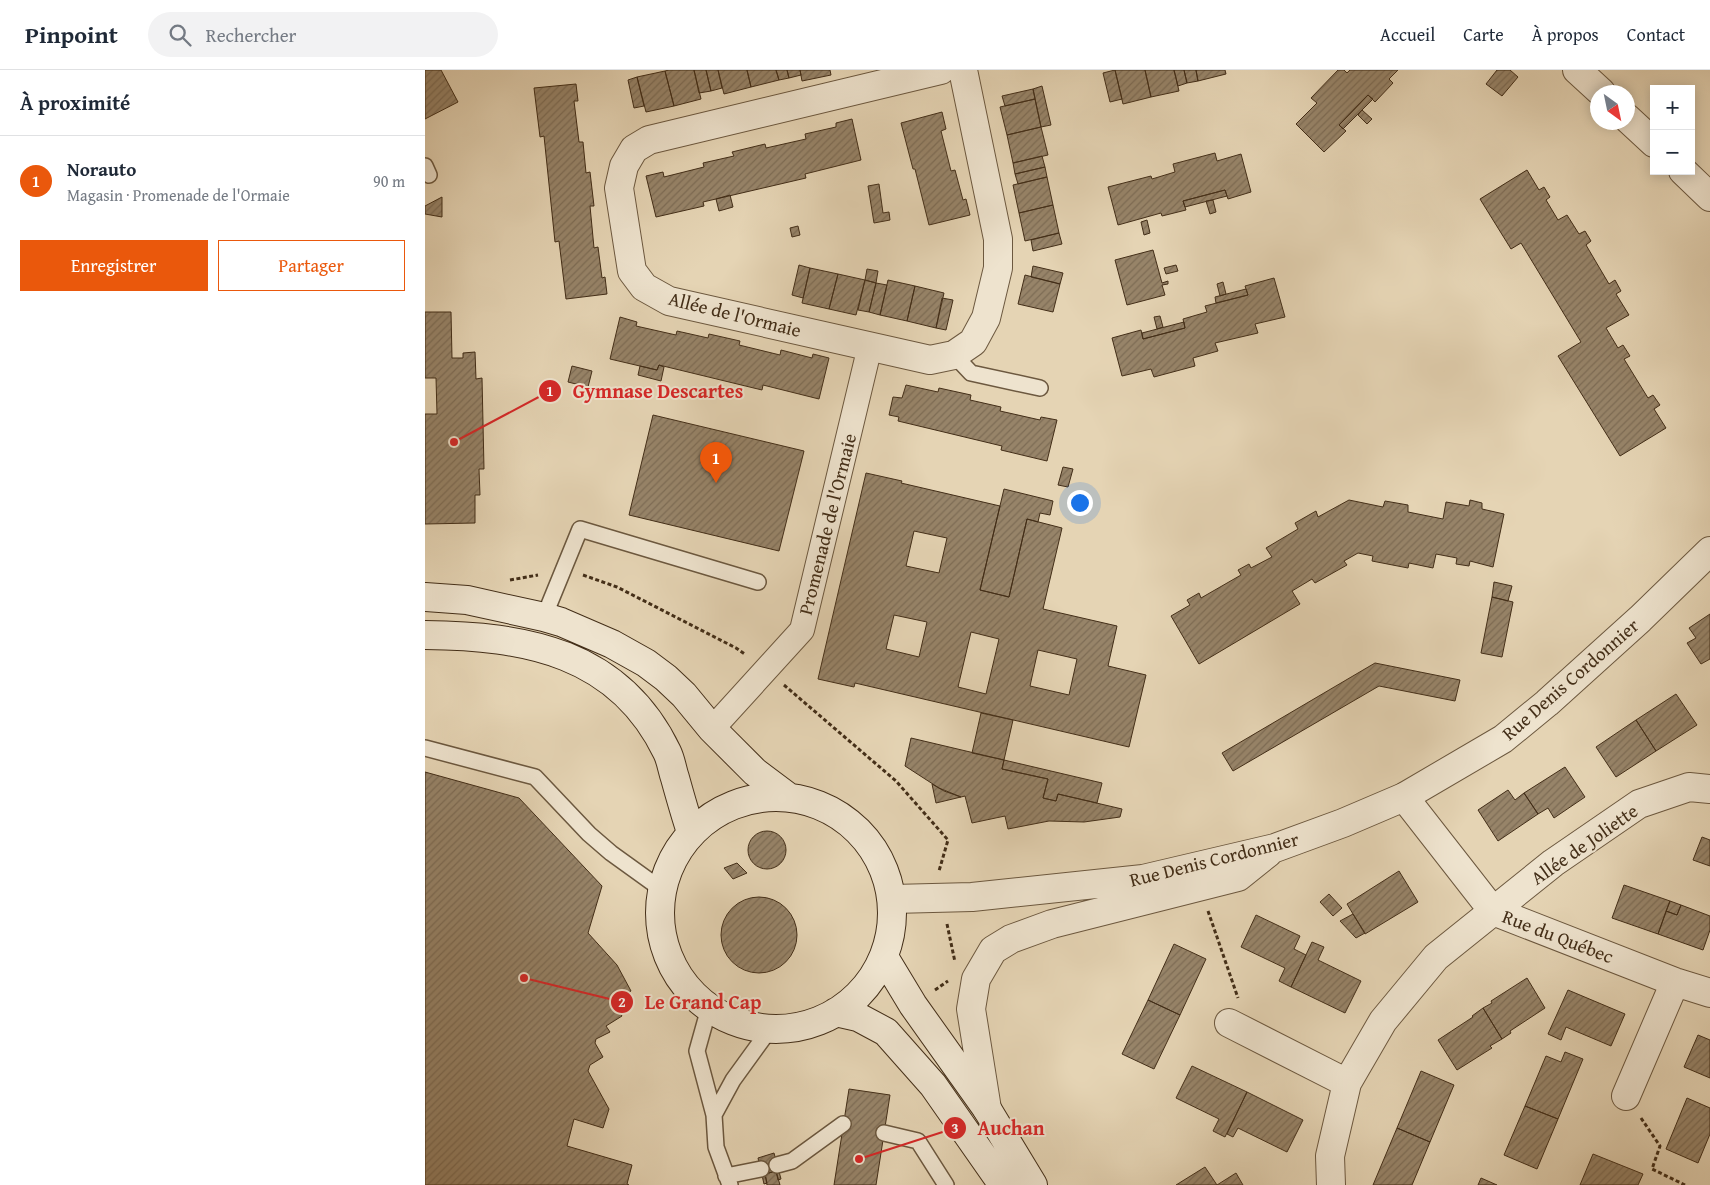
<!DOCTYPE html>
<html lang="fr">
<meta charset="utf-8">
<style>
:root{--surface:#fff;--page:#f2f2f3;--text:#1f2937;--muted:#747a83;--line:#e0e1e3;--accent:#ea580c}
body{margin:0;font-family:"Gentium Book Plus",serif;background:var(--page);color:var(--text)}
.controls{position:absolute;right:15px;top:15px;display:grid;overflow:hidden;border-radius:0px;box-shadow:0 2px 12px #0003}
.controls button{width:45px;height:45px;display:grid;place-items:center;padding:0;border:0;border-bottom:1px solid var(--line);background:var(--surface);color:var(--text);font:25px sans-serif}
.compass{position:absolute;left:1165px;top:15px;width:45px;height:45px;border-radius:50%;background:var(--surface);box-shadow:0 2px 12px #0003;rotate:147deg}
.you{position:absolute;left:654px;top:432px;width:18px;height:18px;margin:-12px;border:4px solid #fff;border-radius:50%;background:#1a73e8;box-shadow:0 0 0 8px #1a73e833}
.badge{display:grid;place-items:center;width:32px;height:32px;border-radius:50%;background:var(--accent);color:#fff;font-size:16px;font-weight:700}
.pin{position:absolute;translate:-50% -41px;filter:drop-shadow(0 1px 2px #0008)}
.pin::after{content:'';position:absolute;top:26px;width:18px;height:15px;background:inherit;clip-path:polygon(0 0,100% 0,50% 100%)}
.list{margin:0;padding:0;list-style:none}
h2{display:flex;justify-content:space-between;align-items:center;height:65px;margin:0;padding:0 20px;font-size:21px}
h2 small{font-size:16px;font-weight:400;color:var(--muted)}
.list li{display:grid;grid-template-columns:32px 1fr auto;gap:15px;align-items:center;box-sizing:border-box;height:90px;padding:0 20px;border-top:1px solid var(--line)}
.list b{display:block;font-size:19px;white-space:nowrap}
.list p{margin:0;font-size:16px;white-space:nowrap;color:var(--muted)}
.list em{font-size:16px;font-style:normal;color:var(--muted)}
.actions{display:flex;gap:10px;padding:15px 20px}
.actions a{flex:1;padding:11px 0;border:1px solid var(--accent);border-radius:0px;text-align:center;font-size:18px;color:var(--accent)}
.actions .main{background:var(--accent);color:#fff}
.icon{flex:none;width:28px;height:28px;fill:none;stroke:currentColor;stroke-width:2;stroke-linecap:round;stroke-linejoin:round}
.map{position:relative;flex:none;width:1285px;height:1115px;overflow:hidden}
header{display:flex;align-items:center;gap:30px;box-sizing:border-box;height:70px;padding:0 25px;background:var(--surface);border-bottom:1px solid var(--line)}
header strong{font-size:24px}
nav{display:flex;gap:28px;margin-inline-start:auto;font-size:18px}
.search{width:350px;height:45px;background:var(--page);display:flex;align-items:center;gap:12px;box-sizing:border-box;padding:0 18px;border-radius:28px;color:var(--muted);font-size:19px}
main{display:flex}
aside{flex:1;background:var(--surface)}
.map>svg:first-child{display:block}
</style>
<header>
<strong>Pinpoint</strong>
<div class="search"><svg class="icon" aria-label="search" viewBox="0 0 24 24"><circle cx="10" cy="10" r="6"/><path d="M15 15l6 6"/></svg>Rechercher</div>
<nav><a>Accueil</a><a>Carte</a><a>À propos</a><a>Contact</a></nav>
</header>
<main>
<aside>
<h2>À proximité<small></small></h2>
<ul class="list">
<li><span class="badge">1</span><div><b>Norauto</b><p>Magasin · Promenade de l'Ormaie</p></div><em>90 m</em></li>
</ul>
<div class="actions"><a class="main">Enregistrer</a><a>Partager</a></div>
</aside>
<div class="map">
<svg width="1285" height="1115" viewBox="0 0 1285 1115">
<defs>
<pattern id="building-hatch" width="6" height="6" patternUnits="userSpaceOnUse" patternTransform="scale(1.25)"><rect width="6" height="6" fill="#978469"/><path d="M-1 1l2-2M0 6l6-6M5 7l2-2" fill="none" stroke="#7d6c55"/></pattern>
</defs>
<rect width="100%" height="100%" fill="#e5d4b4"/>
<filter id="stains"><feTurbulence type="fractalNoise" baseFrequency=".004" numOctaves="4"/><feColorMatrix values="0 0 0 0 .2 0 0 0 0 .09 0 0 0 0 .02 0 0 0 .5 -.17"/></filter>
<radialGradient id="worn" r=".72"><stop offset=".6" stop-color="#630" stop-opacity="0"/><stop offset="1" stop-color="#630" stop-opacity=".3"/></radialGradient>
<path fill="url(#building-hatch)" stroke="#432e18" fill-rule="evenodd" d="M0 0H16L33 32 0 49Z
M244 0H269L276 29 249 36 240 1Z
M269 0H281L286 21 274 23Z
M281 0H293L297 18 286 21Z
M293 0H322L326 17 299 24Z
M322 0H351L354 10 326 17Z
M351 0H362L364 8 354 10Z
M362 0H375L376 5 364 8Z
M375 0H405L406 5 377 11Z
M690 0H720L726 27 698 34Z
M690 0 697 29 685 32 678 3Z
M720 0H749L754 21 726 27Z
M749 0H759L762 13 753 16Z
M759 0H771L773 11 762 13Z
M771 0H800L801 4 773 11Z
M913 0H919L922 3 925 0H973L964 9 968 13 950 32 943 25 914 55 921 61 899 82 871 54 892 33 886 28Z
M1072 0H1085L1093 7 1077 26 1061 14Z
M240 1 249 36 221 42 212 7Z
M212 7 219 36 209 38 203 10Z
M151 14 153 31H149L154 72H158L161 103 165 102 169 136H165L169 178 173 177 177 208 180 207 182 224 141 229 134 171 130 172 119 66 115 67 109 18Z
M617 16 626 55 616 57 608 19Z
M608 19 610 29 580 36 577 26Z
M943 25 948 29 918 59 914 55Z
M610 29 616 57 582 65 575 37Z
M937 40 947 49 942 54 933 45Z
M517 42 521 59 516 61 526 101 530 100 538 130 541 129 545 145 504 155 490 99H488L476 53Z
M427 49 436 90 380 104 381 108 278 132 279 136 231 147 221 106 238 102 239 107 279 97 278 93 309 86 307 82 340 74 341 78 381 69 380 64 411 57V53Z
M616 57 623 85 588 93 582 65Z
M790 83 792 91 816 84 826 122 803 129 800 120 758 131 761 140 737 146 736 143 693 155 683 117 726 106 727 109 750 102 748 94Z
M617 86 620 97 590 104 588 93Z
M620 97 622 107 593 114 590 104Z
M1102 100 1114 120 1119 117 1125 127 1121 130 1133 150 1142 145 1154 164 1160 161 1166 171 1161 175 1184 214 1190 210 1196 221 1191 224 1204 245 1181 258 1193 278 1198 275 1205 286 1199 289 1223 328 1228 325 1235 335 1229 339 1241 358 1195 386 1133 286 1156 272 1096 173 1086 179 1055 129Z
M622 107 628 135 594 143 588 115Z
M454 114 458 143 464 142 465 150 449 153 443 116Z
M800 120 802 126 760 137 758 131Z
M305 125 308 137 294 141 291 129Z
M17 127V147L0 144V136Z
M788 130 791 142 785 144 781 131Z
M628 135 634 163 600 171 594 143Z
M722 150 725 163 719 165 716 152Z
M373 156 375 165 367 167 365 158Z
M634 163 637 174 608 181 606 170Z
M728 180 737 213 743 211V214L737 215 740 225 702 235 690 190Z
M374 195 385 198 378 228 367 225Z
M751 195 753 201 741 204 739 198Z
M608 196 638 203 635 214 606 207Z
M385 198 413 204 404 239 377 233Z
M442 199 453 201 451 213 440 210Z
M413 204 440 210 431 245 404 239Z
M600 205 635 214 628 242 593 234Z
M849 208 860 247 830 254 833 263 790 273 793 281 768 288 770 296 729 307 726 299 697 306 687 268 716 260 718 269 760 258 758 249 782 242 780 236 823 225 820 216Z
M440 210 451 213 444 242 433 240Z
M463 210 490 216 482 251 455 245Z
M798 212 801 224 795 226 792 214Z
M451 213 462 215 455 245 444 242Z
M490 216 519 223 511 258 482 251Z
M821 219 823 225 791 233 790 227Z
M517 228 528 230 521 260 511 258Z
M0 242H26L27 288H38V283L50 282 51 309 57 308 59 399H54L55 425H50V453L0 454V344H12L11 308H0Z
M735 246 738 257 732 259 729 247Z
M195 247 212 252 211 256 251 265 252 261 283 268 284 264 315 271 314 275 355 285 356 280 387 288 388 284 404 288 394 329 338 315 337 320 234 295 232 300 185 289Z
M759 252 760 258 718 269 717 263Z
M234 295 239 297 236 311 213 305 215 296 232 300Z
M147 296 167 301 163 317 143 312Z
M481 315 513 322 514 318 546 325 545 330 576 337 575 341 615 350 616 347 632 350 622 391 576 380 577 376 473 351 474 347 464 345 468 327 477 328Z
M228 345 379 381 354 481 204 445Z
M638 397 648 399 643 417 633 415Z
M441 403 477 411 476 413 575 436 555 520 584 527 602 449 637 458 618 539 692 556 683 596 721 605 704 677 430 613 429 617 393 609ZM489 461 522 468 514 503 481 496ZM469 545 502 552 494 587 461 579ZM546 562 574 569 561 624 533 617ZM613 580 652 589 644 625 605 616Z
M579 419 628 431 625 445 615 443 613 452 602 449 584 527 555 520Z
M924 430 958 437 960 431 983 435V442L1018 449 1021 432 1044 436 1045 430 1057 433V439L1079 444 1068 497 1045 491 1044 496 1031 494 1032 488 1011 484 1008 498 984 493 983 498 947 491 948 486 933 483 919 491 922 495 890 513 887 509 867 521 875 534 774 594 746 546 765 535 762 530 774 523 776 528 816 505 813 500 824 494 826 498 847 487 841 478 873 459 870 453 891 441 893 447Z
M1069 512 1087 516 1083 531 1067 527Z
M1067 527 1088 532 1077 587 1056 583Z
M1285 544V589L1276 594 1262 573 1271 568 1264 558Z
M950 593 1035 610 1030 631 954 616 808 701 797 683Z
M1251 624 1272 655 1231 681 1211 650Z
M556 643 588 650 579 690 547 683Z
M1211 650 1231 681 1191 707 1171 677Z
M486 668 579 690 577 699 623 709 618 728 631 731 633 724 697 739 695 747 659 752 624 751 583 759 580 746 547 753 540 726 536 727 514 718 480 696Z
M579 690 677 713 672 733 633 724 631 731 618 728 623 709 577 699Z
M1140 697 1160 727 1129 748 1123 738 1113 744 1099 723Z
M0 702 94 728 177 816 163 863 192 895 206 921 188 932 197 946 181 956 185 962 171 969 170 973 178 987 165 995 163 1001 184 1039 178 1058 149 1049 142 1076 207 1095 202 1114 204 1115H0Z
M507 714 519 721 536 727 511 733Z
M1083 720 1090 730 1099 723 1113 744 1073 771 1053 740Z
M323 780a19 19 0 1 1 38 0a19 19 0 1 1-38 0Z
M1277 767 1285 770V796L1268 790Z
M312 793 322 803 308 809 299 798Z
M974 801 993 832 940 864 922 834Z
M1199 815 1245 831 1233 864 1187 848Z
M904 824 917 838 908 846 895 832Z
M296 865a38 38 0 1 1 76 0a38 38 0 1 1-76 0Z
M1245 831 1256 835 1252 845 1241 841Z
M1256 835 1285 846V860L1278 880 1233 864 1241 841 1252 845Z
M928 844 940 863 931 868 915 851Z
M831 845 875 866 869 879 881 885 866 917 854 911 860 898 816 877Z
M887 872 899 877 893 890 936 911 920 943 866 917Z
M749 874 781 889 755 945 723 930Z
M1102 908 1120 938 1085 961 1086 963 1077 969 1058 938 1067 933 1066 931Z
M1143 920 1200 944 1186 976 1141 957 1136 970 1123 964Z
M723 930 755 945 729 999 697 984Z
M1058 938 1077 969 1065 976 1067 978 1032 1000 1013 970 1048 947 1047 946Z
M1273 965 1285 970V1008L1259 997Z
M1140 982 1158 989 1133 1049 1100 1036 1121 986 1136 992Z
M767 996 822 1022 800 1067 788 1061 794 1049 751 1028Z
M996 1001 1029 1015 1005 1072 972 1058Z
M424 1019 465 1025 451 1115H409Z
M822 1022 878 1050 862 1082 813 1058 808 1067 802 1064Z
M1262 1028 1285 1038V1064L1273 1093 1241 1079Z
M1100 1036 1133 1049 1112 1099 1079 1085Z
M972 1058 1005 1072 987 1115H948Z
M349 1083 356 1109 353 1110 351 1101 340 1104 342 1113 339 1114 333 1088Z
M1168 1084 1218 1104 1213 1115H1155Z
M780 1097 792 1115 811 1103 818 1115H751Z
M351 1101 355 1115H342L340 1104Z
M1056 1108 1072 1115H1053Z"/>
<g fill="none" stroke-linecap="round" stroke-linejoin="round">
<g stroke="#6c583f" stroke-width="18">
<path id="service" d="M0 96 4 105
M529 285 546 303 615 318
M119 547 155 459 333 512
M0 678 110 707 164 764 186 783 236 819
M284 938 272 981 289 1045 291 1077 305 1115
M289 1045 308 1010 345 959
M459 1063 493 1071 521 1115
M352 1095 367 1091 418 1054
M301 1106 336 1099"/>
</g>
<g stroke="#6c583f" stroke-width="26">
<path id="pedestrian" d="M287 659 377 560 445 276"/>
</g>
<g stroke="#6c583f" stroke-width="30">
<path id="minor" d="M516 0 224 70 209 79 199 96 194 118 207 201 219 217 244 231 505 290 529 285 548 272 561 248 573 198V169L538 0
M979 727 1068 841 1250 912 1285 923
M804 953 922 1013
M1201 1026 1250 912
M906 1115 905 1086 922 1013 958 951 1011 887 1128 793 1214 734 1264 717 1285 719"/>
</g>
<g stroke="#6c583f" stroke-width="30">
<path id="tertiary" d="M1152 0 1176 22
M1202 48 1229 73
M1258 101 1285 127
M468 829 547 827 718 809 850 778 918 753 979 727 1078 669 1122 633 1215 549 1285 481
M562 1039 546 939 551 909 568 880 586 869 627 854 813 807 843 783"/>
</g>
<g stroke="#432e18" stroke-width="30">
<path id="secondary" d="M0 527 42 530 119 547 136 552 187 574 221 593 241 608 259 625 287 659 330 702 362 726
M0 565C100 566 194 582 242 682 246 690 247 699 250 708 255 726 260 744 266 762
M235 843a116 116 0 1 1 232 0a116 116 0 1 1-232 0Z
M459 887 488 935 562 1039 608 1115
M411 942 433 947 461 962 508 1015 578 1115"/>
</g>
<path stroke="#432e18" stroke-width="3" stroke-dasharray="4 2.5" stroke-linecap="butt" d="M158 505 192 517 311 578 321 585
M85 510 113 505
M359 615 471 711 523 770 514 801
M783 841 813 928
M522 854 530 892
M510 920 523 911
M1216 1048 1235 1076 1227 1099 1260 1115"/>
<use href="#service" stroke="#eee3ce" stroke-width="15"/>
<use href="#pedestrian" stroke="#eee3ce" stroke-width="24"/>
<use href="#minor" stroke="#eee3ce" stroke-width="28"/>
<use href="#tertiary" stroke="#eee3ce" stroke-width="28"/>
<use href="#secondary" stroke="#eee3ce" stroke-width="28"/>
</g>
<g text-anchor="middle" stroke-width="4" stroke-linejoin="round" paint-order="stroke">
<g font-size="19" fill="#432e18" stroke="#eee3ce">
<text transform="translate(310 244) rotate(14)" y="7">Allée de l'Ormaie</text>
<text transform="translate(402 454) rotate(-76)" y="7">Promenade de l'Ormaie</text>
<text transform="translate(1145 609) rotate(-41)" y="7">Rue Denis Cordonnier</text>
<text transform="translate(1159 774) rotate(-35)" y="7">Allée de Joliette</text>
<text transform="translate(789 789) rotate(-14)" y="7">Rue Denis Cordonnier</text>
<text transform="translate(1133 866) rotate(21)" y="7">Rue du Québec</text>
</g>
</g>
<path fill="none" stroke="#d62828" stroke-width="2" d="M29 372L125 321M99 908L197 932M434 1089L530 1058"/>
<g fill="#d62828" stroke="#eee3ce" stroke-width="2">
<circle cx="29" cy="372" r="5"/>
<circle cx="99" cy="908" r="5"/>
<circle cx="434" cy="1089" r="5"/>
<circle cx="125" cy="321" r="12"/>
<circle cx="197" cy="932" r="12"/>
<circle cx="530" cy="1058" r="12"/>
</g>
<g font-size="15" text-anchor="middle" font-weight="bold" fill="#fff">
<text x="125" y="326">1</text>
<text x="197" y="937">2</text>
<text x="530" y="1063">3</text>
</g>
<g font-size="20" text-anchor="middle" font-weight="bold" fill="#d62828" stroke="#eee3ce" stroke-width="4" stroke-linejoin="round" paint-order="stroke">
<text x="233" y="328">Gymnase Descartes</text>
<text x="278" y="939">Le Grand Cap</text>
<text x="586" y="1065">Auchan</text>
</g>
<rect width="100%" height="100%" filter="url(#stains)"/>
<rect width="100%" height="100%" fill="url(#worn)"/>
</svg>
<div class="controls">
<button>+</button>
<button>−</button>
</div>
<svg class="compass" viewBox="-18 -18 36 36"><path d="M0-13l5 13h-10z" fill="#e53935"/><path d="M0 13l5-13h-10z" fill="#747a83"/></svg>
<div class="you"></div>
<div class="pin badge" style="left:291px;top:413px">1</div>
</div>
</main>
